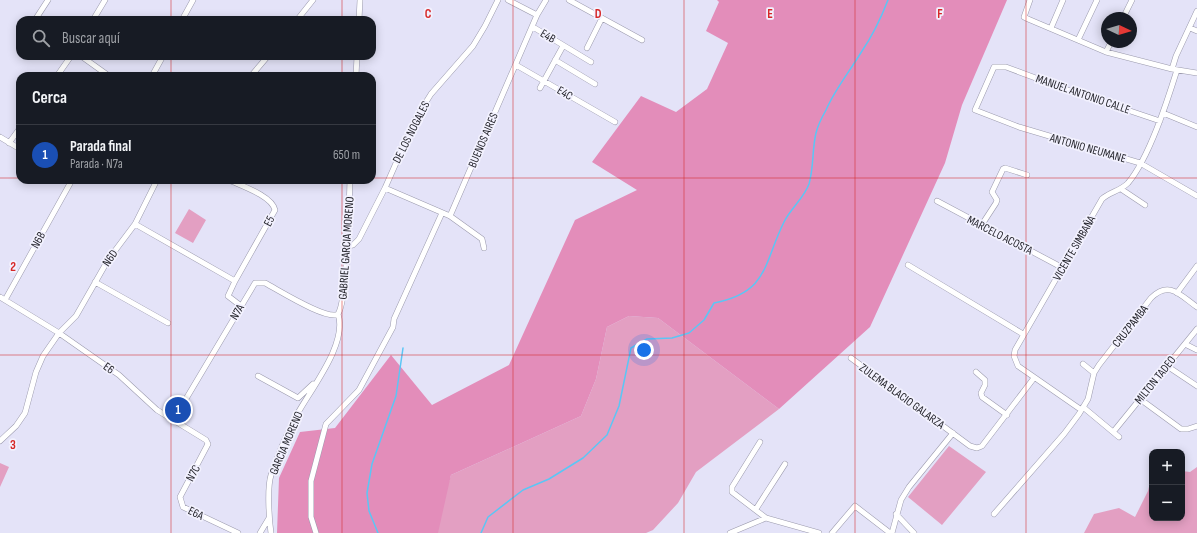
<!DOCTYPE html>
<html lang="es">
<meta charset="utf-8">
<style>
:root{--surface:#171b24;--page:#20242c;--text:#f1f3f6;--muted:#9ea1a6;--line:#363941;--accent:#2e7c25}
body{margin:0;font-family:"Sofia Sans Condensed",sans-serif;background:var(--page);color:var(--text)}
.controls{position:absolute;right:12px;bottom:12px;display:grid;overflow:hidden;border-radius:8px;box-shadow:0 2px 10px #0003}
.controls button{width:36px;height:36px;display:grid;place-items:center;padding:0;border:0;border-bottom:1px solid var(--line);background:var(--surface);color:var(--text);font:20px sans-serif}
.compass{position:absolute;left:1101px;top:12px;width:36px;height:36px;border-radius:50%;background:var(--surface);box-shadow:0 2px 10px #0003;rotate:94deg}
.you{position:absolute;left:644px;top:350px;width:14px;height:14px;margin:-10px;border:3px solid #fff;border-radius:50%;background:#1a73e8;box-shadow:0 0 0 6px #1a73e833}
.badge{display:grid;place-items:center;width:26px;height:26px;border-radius:50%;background:var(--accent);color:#fff;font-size:13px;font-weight:700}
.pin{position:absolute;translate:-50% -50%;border:2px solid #fff;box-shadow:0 1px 4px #0006}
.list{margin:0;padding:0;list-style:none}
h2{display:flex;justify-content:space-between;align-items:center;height:52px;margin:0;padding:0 16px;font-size:17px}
h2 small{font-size:13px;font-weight:400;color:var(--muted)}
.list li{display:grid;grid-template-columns:26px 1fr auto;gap:12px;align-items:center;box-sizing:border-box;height:60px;padding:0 16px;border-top:1px solid var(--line)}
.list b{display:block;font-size:15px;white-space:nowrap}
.list p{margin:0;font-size:13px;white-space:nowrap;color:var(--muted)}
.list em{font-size:13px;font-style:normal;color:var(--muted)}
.icon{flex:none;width:22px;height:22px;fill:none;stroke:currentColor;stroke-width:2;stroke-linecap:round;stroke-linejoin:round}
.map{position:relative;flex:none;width:1197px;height:533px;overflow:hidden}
.search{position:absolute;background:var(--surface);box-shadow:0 2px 10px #0003;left:16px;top:16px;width:360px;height:44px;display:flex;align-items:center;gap:10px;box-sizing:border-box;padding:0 14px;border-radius:12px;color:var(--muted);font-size:15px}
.panel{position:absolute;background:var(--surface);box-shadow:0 2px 10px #0003;left:16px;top:72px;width:360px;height:112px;border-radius:12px}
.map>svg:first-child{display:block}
</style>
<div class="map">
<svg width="1197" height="533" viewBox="0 0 1197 533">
<rect width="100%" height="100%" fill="#e4e3f8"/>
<path fill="#e39fc2" d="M189 209 206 220 193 243 175 233Z
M629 316 658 318 779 409 696 472 678 503 653 530 646 533H433L451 475 581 416 596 379 607 327Z
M949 446 986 472 942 525 908 497Z
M0 463 9 467 0 487Z
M1197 467V533H1084L1094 514 1119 508 1135 517 1148 491 1152 474V518H1182V471L1190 472Z"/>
<path fill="#e38dba" d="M717 0H1007L962 105 945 163 870 327 779 409 658 318 629 316 607 327 596 379 581 416 451 475 438 533H277L279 478 300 432 335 428 391 355 432 405 509 365 575 220 637 190 592 162 641 96 676 112 707 89 728 43 706 31 719 2Z"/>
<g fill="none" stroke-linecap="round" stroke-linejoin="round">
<path stroke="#5bc6f5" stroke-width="1.5" d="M378 533 369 511 367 493 372 464 396 396 403 348
M481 533 488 517 523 490 549 479 583 458 607 435 619 406 631 348 647 339 672 338 689 333 704 320 714 303C769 292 763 264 784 222 791 208 804 198 809 184 814 167 812 149 816 133 818 125 822 117 826 110 835 89 850 71 862 51 873 35 881 18 888 0"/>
<g stroke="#9b9aad" stroke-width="6">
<path id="minor" d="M508 0 537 15
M569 0 642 40
M1030 0 1024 17 1028 19 1106 52 1172 69 1197 73
M1123 18 1132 0
M35 20 48 0
M93 20 105 0
M182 20 193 0
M297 20 313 0
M359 20 360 0
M533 27 591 62
M1051 28 1063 0
M1190 28 1197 31
M1078 40 1097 0
M587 48 602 18
M1106 52 1111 42
M81 56 109 76
M555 60 595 84
M516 65 615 122
M1172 69 1176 56 1197 11
M57 76 71 56
M152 76 163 56
M251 76 268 56
M356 76 357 56
M540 88 563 46
M1163 113 1197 127
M1160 121 1068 90 1006 67H994L975 110 1019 127 1140 163 1197 196
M0 137 20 149
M9 143 20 128
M229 180C242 186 272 196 275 210L235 281
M385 188 450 216 537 15 546 0
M1121 189 1145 205
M937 201 1063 268
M450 216 482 239 484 248
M135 224 235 281 228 296 241 306
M981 226 996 203 997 200 992 192 1003 169 1005 168 1027 175
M347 247 353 245 359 239 385 188 416 118 431 94 473 46 485 26 498 0
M908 265 1023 334
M95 282 168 323
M1177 293 1197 266
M0 297 59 333 119 375 157 410 206 440 208 444 180 497 183 507 238 533
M5 300 72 180
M338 314C348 298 349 205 350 180
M1185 344 1197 350
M851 358 970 446 977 448 982 446 1034 378
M1083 364 1094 373
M1167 366 1197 386
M976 372 985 380V385L981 393 982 397 1007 415
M258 376 298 398 313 384
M1140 399 1181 429H1188L1197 426
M1083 407 1119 437
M1080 409 1018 366 1014 356 1015 350 1102 199C1110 192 1120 191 1128 183 1149 158 1167 102 1177 70
M174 419 255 283H265C277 289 327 321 338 314
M1114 431 1197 329
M0 441 16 426 25 413 36 372 43 356 59 333 76 316 108 260 135 224 157 180
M760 442 732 487V492L766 518 819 533
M756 509 785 464
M896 514 914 533
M994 514 1064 434 1079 414 1088 399 1094 373 1099 365 1151 298C1169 280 1180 295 1197 307
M260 533 269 518
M271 533C269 519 267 488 271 475 277 458 284 440 292 424 304 397 349 346 338 314
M316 533 311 517V481L326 424 359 390 393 327 394 319 442 213
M730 533 766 518
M832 533 855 506 890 533
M892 533 901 500 909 487 953 433"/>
</g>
<use href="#minor" stroke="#fff" stroke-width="5"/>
</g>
<path fill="none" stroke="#d62828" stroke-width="1" stroke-opacity="0.55" d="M171 0V20M342 0V20M513 0V533M684 0V533M855 0V533M1026 0V533M171 56V76M342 56V76M0 178H20M372 178H1197M171 180V533M342 180V533M0 355H1197"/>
<g text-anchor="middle" stroke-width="3.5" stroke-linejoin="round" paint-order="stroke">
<g font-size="12" fill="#1f1f26" stroke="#f2f1fe">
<text transform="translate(548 36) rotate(31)" y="4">E4B</text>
<text transform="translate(565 93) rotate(30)" y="4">E4C</text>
<text transform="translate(1083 94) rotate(19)" y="4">MANUEL ANTONIO CALLE</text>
<text transform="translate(411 132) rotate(-63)" y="4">DE LOS NOGALES</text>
<text transform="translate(483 140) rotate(-67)" y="4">BUENOS AIRES</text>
<text transform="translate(1088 148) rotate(16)" y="4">ANTONIO NEUMANE</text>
<text transform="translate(269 221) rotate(-62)" y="4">E5</text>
<text transform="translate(1000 235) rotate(27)" y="4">MARCELO ACOSTA</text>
<text transform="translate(38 240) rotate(-61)" y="4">N6B</text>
<text transform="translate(346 248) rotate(-86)" y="4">GABRIEL GARCIA MORENO</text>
<text transform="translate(1074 248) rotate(-60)" y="4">VICENTE SIMBAÑA</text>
<text transform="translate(110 258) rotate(-55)" y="4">N6D</text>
<text transform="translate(237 312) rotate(-59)" y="4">N7A</text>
<text transform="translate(1130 326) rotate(-52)" y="4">CRUZPAMBA</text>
<text transform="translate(109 368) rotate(35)" y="4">E6</text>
<text transform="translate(1155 380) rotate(-51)" y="4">MILTON TADEO</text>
<text transform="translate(902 396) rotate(36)" y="4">ZULEMA BLACIO GALARZA</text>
<text transform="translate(286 443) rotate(-67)" y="4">GARCIA MORENO</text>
<text transform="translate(193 473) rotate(-62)" y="4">N7C</text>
<text transform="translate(196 513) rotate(26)" y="4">E6A</text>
</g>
</g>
<g font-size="13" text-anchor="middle" font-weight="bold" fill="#d62828" stroke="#f2f1fe" stroke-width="3.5" stroke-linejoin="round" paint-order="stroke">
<text x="428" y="18">C</text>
<text x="598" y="18">D</text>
<text x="770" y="18">E</text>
<text x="940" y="18">F</text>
<text x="13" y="271">2</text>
<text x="13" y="449">3</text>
</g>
</svg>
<div class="controls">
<button>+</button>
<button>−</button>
</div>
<svg class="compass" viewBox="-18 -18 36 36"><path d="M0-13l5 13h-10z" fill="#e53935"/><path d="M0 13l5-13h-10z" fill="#9ea1a6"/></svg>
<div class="you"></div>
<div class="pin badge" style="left:178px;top:410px;background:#1a4fb4">1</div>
<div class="search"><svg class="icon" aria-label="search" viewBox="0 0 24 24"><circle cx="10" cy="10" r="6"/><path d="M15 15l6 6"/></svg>Buscar aquí</div>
<section class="panel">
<h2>Cerca<small></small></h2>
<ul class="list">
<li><span class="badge" style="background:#1a4fb4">1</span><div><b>Parada final</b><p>Parada · N7a</p></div><em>650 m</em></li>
</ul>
</section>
</div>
